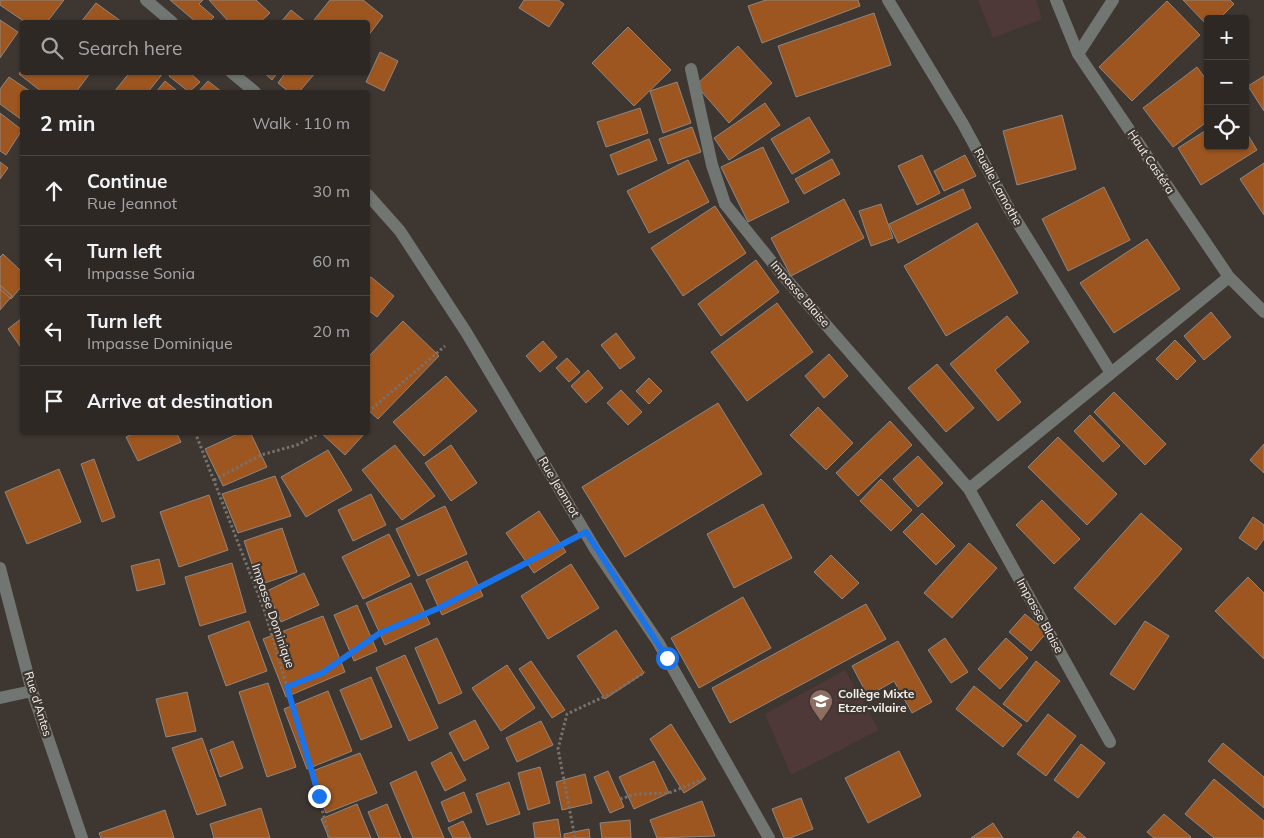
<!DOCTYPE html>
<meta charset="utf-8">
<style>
:root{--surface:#2e2825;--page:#3a3432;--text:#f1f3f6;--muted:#a7a6a7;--line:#494442}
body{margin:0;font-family:Mulish,sans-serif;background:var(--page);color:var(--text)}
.controls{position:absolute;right:15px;top:15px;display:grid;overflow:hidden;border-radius:5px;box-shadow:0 1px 4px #0004}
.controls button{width:45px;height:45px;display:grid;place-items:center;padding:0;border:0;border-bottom:1px solid var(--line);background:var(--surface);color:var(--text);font:25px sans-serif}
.stop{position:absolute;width:15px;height:15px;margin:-11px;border:4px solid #1a73e8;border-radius:50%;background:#fff}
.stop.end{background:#1a73e8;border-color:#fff;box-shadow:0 1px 5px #0008}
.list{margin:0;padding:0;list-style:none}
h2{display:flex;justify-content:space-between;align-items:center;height:65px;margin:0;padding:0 20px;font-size:21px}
h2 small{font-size:16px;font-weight:400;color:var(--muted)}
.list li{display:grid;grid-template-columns:32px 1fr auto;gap:15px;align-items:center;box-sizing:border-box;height:70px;padding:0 20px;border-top:1px solid var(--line)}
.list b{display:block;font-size:19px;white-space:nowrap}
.list p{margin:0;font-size:16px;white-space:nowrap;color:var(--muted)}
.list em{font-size:16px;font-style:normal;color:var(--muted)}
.icon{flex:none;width:28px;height:28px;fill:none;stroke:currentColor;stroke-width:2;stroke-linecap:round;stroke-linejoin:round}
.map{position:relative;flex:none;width:1264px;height:838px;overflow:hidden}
.search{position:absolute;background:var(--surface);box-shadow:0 1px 4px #0004;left:20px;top:20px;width:350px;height:55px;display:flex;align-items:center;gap:12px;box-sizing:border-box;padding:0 18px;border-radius:5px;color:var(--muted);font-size:19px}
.panel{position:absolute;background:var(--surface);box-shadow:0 1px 4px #0004;left:20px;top:90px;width:350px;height:345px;border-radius:5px}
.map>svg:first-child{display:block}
</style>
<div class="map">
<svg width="1264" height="838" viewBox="0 0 1264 838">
<rect width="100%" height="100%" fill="#3e3631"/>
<path fill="#4e3938" d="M978 0H1036L1042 19 993 38Z
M845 670 879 730 791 775 765 714Z"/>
<path fill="#9d5620" stroke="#908680" d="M0 0H64L47 22H25L0 5Z
M170 0H203L199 4 214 17 209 22H196Z
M209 0H256L270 13 260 22H229Z
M330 0H363L383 16 368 36V22H317L314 20Z
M524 0H558L564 4 549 27 519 8Z
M766 0H858L860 6 762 43 748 6Z
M1183 0H1230L1234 4 1219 19H1208V26Z
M1167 1 1200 35 1132 101 1099 67Z
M96 3 122 22H81Z
M291 10 306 22H281Z
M874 13 891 65 796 97 778 46Z
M0 20 18 32 0 58Z
M628 27 671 70 634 106 592 63Z
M738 46 772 83 729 123 696 85Z
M380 52 398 61 384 91 366 82Z
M1197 67 1208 82V121L1173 147 1143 108Z
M22 69V72H91L76 92H42L19 74Z
M130 72H164L148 92H114Z
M171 72H189L200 82 189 92 169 76Z
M263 72H278L272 80Z
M286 72H316L299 92H289L278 83Z
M1264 76V111L1248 86Z
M9 77 31 92H22V120L0 104V89Z
M165 81 176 90 175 92H156Z
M208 81 222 92H198Z
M677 82 691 123 663 133 650 91Z
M765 103 780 125 729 160 714 138Z
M640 108 648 133 606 147 597 122Z
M0 113 22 130 6 155 0 151Z
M1062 115 1076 169 1017 185 1003 131Z
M809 117 830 152 792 174 771 139Z
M692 127 701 152 668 164 659 139Z
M1208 129V146H1245V130L1257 150 1201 185 1178 148Z
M649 139 657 160 618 175 610 155Z
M763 147 789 202 748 222 721 167Z
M922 155 940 193 917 205 898 166Z
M965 155 976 176 944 191 934 171Z
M832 159 840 174 804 194 795 179Z
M688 160 709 202 649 233 627 191Z
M0 162 8 168 0 179Z
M1264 163V215L1240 179Z
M1104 187 1130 240 1068 271 1042 219Z
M963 189 971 208 898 243 889 224Z
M844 199 864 238 791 276 771 238Z
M881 204 893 238 871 246 859 211Z
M715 206 746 253 683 296 651 248Z
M977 223 1018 293 946 336 904 266Z
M1147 239 1180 289 1114 333 1080 283Z
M3 254 22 272V286L11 299 0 289V257Z
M756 260 779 292 721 336 698 304Z
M371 277 394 296 377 317 368 310V281Z
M0 285 12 296 0 310Z
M777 303 813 352 747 401 711 352Z
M1211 312 1231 337 1204 360 1184 336Z
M1007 316 1029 342 995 370 1021 402 998 421 950 364Z
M22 318V349L8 329Z
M403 321 439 356 378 419 368 410V357Z
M616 333 635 358 620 369 601 345Z
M1175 340 1196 361 1177 380 1156 359Z
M543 341 557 357 540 372 526 356Z
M829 354 848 376 824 398 805 376Z
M567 358 580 372 569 382 556 368Z
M937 364 974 408 946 432 908 388Z
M588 370 603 388 586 403 571 386Z
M446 376 477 411 424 456 393 422Z
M649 378 662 391 649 404 636 391Z
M621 390 642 412 628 425 607 403Z
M1114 392 1166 444 1145 465 1094 412Z
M718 403 762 474 625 557 582 487Z
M818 407 853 443 826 470 790 435Z
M1090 415 1120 446 1103 462 1074 431Z
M890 421 912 445 858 496 836 473Z
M137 432H176L181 442 138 461 126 437Z
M242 432H250L267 467 223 486 205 449Z
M320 432H366L345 455Z
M1058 437 1117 494 1087 525 1028 467Z
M1264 444V473L1250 460Z
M395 445 435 496 402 520 362 470Z
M451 445 477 483 451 501 425 463Z
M328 450 352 490 306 517 281 477Z
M918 456 943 483 918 507 893 479Z
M94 459 115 517 102 522 81 464Z
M59 469 81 522 27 544 5 492Z
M275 476 291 516 238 533 222 494Z
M881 479 912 510 891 531 860 501Z
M371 494 386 525 353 541 338 510Z
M209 495 228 550 179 567 160 512Z
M1042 500 1080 539 1054 564 1016 525Z
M763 504 792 558 734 588 707 534Z
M445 506 467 554 418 576 396 529Z
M539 511 566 552 534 573 506 533Z
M922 513 955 546 936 565 903 532Z
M1141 513 1182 549 1115 625 1074 588Z
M1253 517 1264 525V539L1256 550 1239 538Z
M282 528 297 572 259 585 244 541Z
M389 534 410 576 363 599 342 557Z
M969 543 997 568 952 618 924 593Z
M831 555 859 583 842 599 814 572Z
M159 559 165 584 137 591 131 566Z
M467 561 483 596 442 615 426 580Z
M232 563 246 612 200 626 185 577Z
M571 564 599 608 548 639 521 596Z
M304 573 319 605 281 622 267 591Z
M1248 577 1264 593V659L1215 611Z
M411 583 430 624 385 645 366 603Z
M743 597 771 648 699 688 671 638Z
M866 604 886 639 730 723 712 688Z
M357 605 377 651 354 661 334 615Z
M1025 614 1047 632 1031 651 1009 632Z
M323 616 345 672 286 697 263 639Z
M249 621 267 671 226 686 208 636Z
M1145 621 1169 636 1134 690 1110 674Z
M616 630 644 673 605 699 577 656Z
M437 638 462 693 439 704 415 648Z
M945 638 968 672 951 683 928 650Z
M1006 638 1028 658 1000 689 978 669Z
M898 641 932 702 912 713 894 681 868 696 852 666Z
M405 655 438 728 409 741 376 668Z
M531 661 565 710 552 718 519 669Z
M1036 661 1060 681 1027 722 1003 704Z
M507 665 535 708 501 731 472 688Z
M371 677 392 727 361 740 340 690Z
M268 683 296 767 267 777 239 692Z
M974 686 1022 725 1003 747 956 709Z
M328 691 352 751 307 769 284 709Z
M187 692 196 731 166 737 156 699Z
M1048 714 1076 736 1046 776 1017 754Z
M475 720 489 748 464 761 449 733Z
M541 721 553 745 517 762 506 738Z
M671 724 706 779 684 793 650 739Z
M202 738 226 805 197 815 172 748Z
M233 741 243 768 220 777 210 750Z
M1223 743 1264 777V808L1208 761Z
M1081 744 1105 763 1078 798 1054 780Z
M899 751 921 796 868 823 845 778Z
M451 752 466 780 445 791 431 763Z
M360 753 377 793 326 813 310 772Z
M654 761 669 793 634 809 619 777Z
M540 767 550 803 528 810 518 773Z
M416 771 444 838H413L390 783Z
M608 771 624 807 610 813 594 777Z
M585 774 592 803 562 810 556 782Z
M1214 779 1264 821V838H1214L1185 814Z
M509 782 520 814 487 825 476 794Z
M464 792 472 812 449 822 441 802Z
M801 798 813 829 790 838H784L772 809Z
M702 801 715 836 657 838 650 820Z
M357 804 371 838H329L321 819Z
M387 804 401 838H379L368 812Z
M261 808 270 838H214L210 824Z
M165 810 174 838H101L99 833Z
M1164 814 1191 837 1190 838H1154L1147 832Z
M558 819 561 838H535L533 823Z
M630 820 631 838H602L600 823Z
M463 821 471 838H453L448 828Z
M993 823 1003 838H971Z
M589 829 590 838H564V834Z
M1078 831 1086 838H1072Z"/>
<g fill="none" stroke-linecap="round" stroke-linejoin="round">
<path stroke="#78716c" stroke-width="3" stroke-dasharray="2.5 2.5" stroke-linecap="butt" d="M368 412 445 346
M195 432 265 612 319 796 329 838
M344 432H346
M214 480 261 455 297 445 322 432
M288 687 322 673 380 633 439 607 563 543
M620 799 637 794 669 793 706 778
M575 838 558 749 567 714 614 692 645 672"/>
<path stroke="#727672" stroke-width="12" d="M146 0 172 22
M888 0 963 124 1008 207 1111 373
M1056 0 1078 54 1229 277 1264 312
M1078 54 1113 0
M691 69 712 165 725 204 780 272 969 489 1229 277
M231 72 255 92
M368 195 400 231 466 332 595 549 658 642 769 838
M969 489 1110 742
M0 568 32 691 82 838
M0 698 32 691"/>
</g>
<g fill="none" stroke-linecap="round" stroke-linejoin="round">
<path stroke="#1a73e8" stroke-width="6" d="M319 796 287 687 322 673 380 633 439 608 586 532 667 658"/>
</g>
<defs>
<g id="school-pin" transform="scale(1.25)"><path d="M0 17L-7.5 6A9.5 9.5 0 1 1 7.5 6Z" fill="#8d6e63" stroke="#3e3631"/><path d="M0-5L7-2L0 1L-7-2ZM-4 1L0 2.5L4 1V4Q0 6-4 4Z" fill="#fff"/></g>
</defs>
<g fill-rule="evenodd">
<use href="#school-pin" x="821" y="701"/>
</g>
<g text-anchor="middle" stroke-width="4.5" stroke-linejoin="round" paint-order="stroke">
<g font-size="12" fill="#f5f0ec" stroke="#3e3631">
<text transform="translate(1151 162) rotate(56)" y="4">Haut Castéra</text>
<text transform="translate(998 187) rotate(61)" y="4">Ruelle Lamothe</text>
<text transform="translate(800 294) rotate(49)" y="4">Impasse Blaise</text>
<text transform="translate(559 487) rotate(59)" y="4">Rue Jeannot</text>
<text transform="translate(273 616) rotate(71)" y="4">Impasse Dominique</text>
<text transform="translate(1040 616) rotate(61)" y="4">Impasse Blaise</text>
<text transform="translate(38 704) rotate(73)" y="4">Rue d'Antes</text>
</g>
<g font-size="12" font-weight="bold" fill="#f5f0ec" stroke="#3e3631" text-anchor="start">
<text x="838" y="698">Collège Mixte<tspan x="838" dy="14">Etzer-vilaire</tspan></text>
</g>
</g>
</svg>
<div class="controls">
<button>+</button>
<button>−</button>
<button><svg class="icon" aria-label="locate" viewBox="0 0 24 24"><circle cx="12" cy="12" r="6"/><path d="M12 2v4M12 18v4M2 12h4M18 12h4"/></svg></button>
</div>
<div class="stop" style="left:667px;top:658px"></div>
<div class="stop end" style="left:319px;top:796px"></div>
<div class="search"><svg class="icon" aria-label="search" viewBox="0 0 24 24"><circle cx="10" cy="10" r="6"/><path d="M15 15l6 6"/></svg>Search here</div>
<section class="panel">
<h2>2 min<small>Walk · 110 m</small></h2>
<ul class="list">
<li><svg class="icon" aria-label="ahead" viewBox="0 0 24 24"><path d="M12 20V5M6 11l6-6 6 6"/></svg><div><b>Continue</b><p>Rue Jeannot</p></div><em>30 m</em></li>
<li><svg class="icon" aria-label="left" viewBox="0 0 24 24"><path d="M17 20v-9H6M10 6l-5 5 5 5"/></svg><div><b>Turn left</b><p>Impasse Sonia</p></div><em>60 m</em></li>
<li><svg class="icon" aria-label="left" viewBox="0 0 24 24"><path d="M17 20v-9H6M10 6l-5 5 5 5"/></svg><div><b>Turn left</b><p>Impasse Dominique</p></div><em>20 m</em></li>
<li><svg class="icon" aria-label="arrive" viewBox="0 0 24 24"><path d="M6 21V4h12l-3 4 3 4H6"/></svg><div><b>Arrive at destination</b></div></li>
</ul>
</section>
</div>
